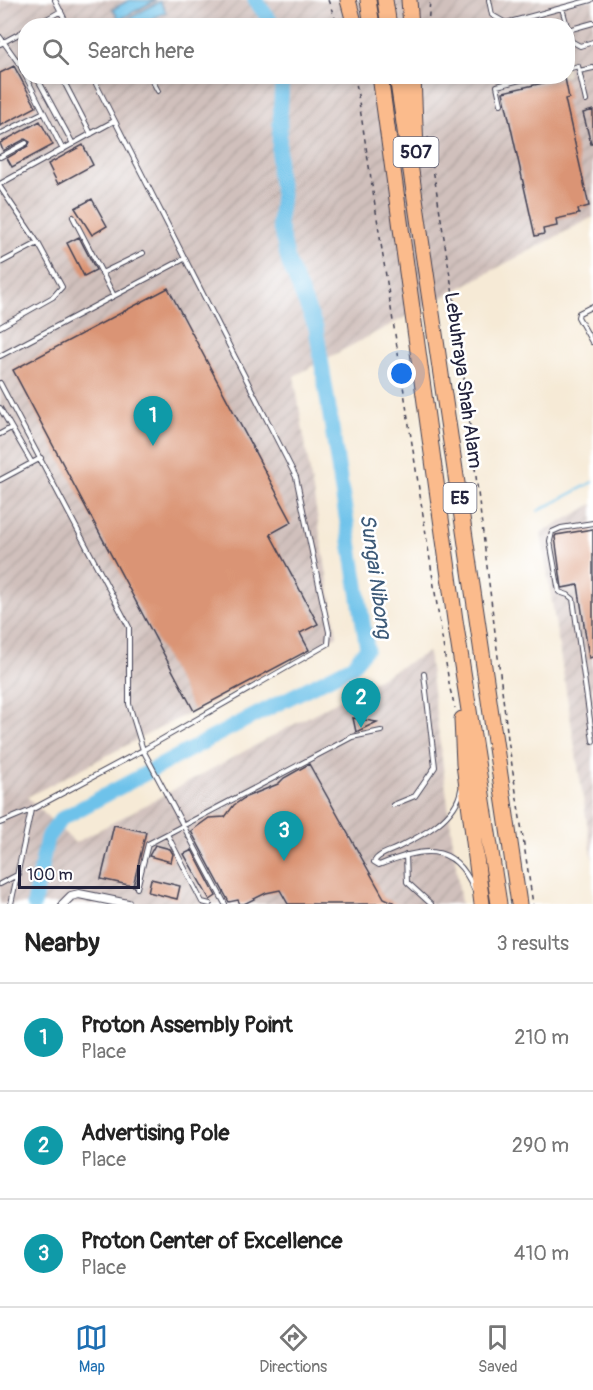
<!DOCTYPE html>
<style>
:root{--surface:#fff;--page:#f2f2f2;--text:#222;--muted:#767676;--line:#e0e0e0;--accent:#1f6fb2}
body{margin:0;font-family:Pangolin,sans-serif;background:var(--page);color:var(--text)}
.scale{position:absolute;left:18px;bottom:15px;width:122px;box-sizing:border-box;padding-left:6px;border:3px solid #22223b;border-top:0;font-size:16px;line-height:21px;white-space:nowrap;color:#22223b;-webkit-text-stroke:4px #fff;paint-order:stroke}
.you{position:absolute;left:402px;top:374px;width:21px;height:21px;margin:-15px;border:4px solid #fff;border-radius:50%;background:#1a73e8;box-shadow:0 0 0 9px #1a73e833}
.badge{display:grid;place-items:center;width:39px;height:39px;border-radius:50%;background:var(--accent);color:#fff;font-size:20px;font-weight:700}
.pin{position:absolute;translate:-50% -50px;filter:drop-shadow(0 2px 3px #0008)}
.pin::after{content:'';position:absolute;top:32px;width:21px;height:18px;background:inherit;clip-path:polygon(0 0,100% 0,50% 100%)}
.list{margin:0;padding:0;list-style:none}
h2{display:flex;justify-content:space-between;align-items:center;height:78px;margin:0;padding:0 24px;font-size:26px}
h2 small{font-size:20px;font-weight:400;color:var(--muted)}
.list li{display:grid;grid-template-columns:39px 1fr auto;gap:18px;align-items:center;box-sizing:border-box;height:108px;padding:0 24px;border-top:2px solid var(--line)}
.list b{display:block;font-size:22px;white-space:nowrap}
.list p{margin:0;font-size:20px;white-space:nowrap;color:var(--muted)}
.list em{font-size:20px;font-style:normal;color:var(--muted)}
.icon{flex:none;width:33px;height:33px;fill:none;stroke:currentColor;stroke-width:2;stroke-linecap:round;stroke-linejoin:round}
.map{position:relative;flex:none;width:593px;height:904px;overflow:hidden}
.search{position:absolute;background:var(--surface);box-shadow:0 3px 9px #0003;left:18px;right:18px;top:18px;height:66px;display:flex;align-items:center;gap:15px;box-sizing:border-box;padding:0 21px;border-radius:24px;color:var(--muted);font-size:22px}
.sheet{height:402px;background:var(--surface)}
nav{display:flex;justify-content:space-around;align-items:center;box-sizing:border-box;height:84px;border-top:2px solid var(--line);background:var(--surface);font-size:16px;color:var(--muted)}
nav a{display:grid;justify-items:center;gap:3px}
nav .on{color:var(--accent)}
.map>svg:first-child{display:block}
</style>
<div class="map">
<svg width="593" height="904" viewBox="0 0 593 904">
<defs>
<pattern id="industrial-furrows" width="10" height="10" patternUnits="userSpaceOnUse" patternTransform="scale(1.5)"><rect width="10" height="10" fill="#d0c0bc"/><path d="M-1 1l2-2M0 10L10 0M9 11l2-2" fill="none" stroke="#b2a5a2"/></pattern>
</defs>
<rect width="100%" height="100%" fill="#fff"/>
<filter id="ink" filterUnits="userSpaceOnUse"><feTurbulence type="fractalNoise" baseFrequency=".0167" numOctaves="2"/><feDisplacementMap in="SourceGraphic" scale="12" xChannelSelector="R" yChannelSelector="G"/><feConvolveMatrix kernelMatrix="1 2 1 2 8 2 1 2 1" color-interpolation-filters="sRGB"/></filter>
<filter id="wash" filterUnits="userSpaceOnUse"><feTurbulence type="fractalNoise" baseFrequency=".008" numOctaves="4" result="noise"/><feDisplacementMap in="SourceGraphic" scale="24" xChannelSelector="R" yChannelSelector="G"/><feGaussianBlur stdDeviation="1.35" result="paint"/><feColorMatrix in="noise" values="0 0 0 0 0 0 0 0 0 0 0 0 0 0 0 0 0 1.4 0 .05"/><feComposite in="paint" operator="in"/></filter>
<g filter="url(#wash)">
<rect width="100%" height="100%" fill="#f6ead6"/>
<path fill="url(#industrial-furrows)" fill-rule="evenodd" d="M0 0H593V217L294 376 337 636 27 797 75 843 428 652 461 904H0ZM26 26H568V76H26Z
M593 504V861L541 533Z"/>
<path fill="#6ec2ea" stroke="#487292" stroke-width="1.5" d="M129 0H156L119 20 113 9Z
M160 1 166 12 140 25H122L121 23Z"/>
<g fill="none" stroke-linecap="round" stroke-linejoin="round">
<path stroke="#6ec2ea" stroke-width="2" d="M538 511 593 482"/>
<path stroke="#6ec2ea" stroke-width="15" d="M255 0 274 26
M34 904 47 838 61 819 232 727 352 666 367 648 316 328 289 264 279 224 282 194 278 172 282 76"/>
</g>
<g id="blocks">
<path fill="#da9474" d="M14 66 36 107 0 126V73Z
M565 78 569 98 565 99 589 206 578 209 579 214 556 219 557 226 543 229 544 234 535 236 503 92Z
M593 110V144H591L583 113Z
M40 121 53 145 12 167 7 158 28 146 30 142 25 139 3 151 0 143Z
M83 145 93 165 58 184 48 164Z
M92 199 107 226 92 235 75 208Z
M79 237 96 270 84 276 67 243Z
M168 288 292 522 270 534 318 624 300 633 309 650 194 711 13 370Z
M593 529V657L589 658 578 585 562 588 555 537 556 535Z
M353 718 377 722 356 732Z
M309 764 384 898 397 904H288L280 890 266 893 244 904H240L238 900 229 902 191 831 209 818 225 817 234 805 246 797 278 784 284 778Z
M114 825 146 832 133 886 101 879Z
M155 845 170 849 173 854 171 862 149 856Z
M192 850 216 896 210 900 184 854Z
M151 879 180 886 177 899 148 892Z"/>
</g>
</g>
<g filter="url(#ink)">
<use href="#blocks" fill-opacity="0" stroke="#424052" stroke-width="1.5"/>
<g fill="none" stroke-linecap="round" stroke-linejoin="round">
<g stroke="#424052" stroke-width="6">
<path id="service" d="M55 0 68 26
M489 0 492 15 506 23 591 0
M562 8 567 26
M34 26 61 11
M568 29 571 41 580 46 593 42
M568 30 593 23
M0 37 20 65 63 150
M0 44 26 30
M568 69 578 66 586 101
M579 71 593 68
M36 76 73 144
M61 76 91 134
M150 76 158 91
M501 104 497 86 536 76
M0 134 42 113
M0 157 26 143
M0 184 114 121
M0 187 38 243 62 287 53 297 0 327
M73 217 114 296
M0 263 38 243
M102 273 143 253
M592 342 578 317 579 313 593 306
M0 356 184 259
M0 383 129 627V704L143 750 225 904
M0 408 32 463
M0 434 11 428
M0 480 41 458
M593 523 561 528 552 532 550 541 559 592 568 595 573 599 593 741
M461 789C457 818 421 836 397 848 389 852 378 854 374 862L379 865C420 849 453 839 474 889
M393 805 415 796 435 767 424 674
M0 823 31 810 143 750 328 644 329 632 296 477 92 76
M167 834 202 902 210 904
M406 855 407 882 431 904
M0 884 19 874
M137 888 148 844 352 737 381 731
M11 904 31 810"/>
</g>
<g stroke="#424052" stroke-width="10">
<path id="minor" d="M63 904 71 896 79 894 128 904"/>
</g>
<g stroke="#424052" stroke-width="17">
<path id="motorway" d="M348 0 355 26
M368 0 372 26
M385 0 389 26
M409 0 411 26
M380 76 455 620 499 904
M397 76 519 904
M413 76 416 150
M462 719 464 764 482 904"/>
</g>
<path stroke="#424052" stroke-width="1.5" stroke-dasharray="4.5 4.5" stroke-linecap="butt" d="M328 0 338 26
M428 26 430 0
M355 76 450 689 455 708
M426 85V76
M428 137 457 320 508 739 533 904"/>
<use href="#service" stroke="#fff" stroke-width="4"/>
<use href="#minor" stroke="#fff" stroke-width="8"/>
<use href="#motorway" stroke="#fbbb8c" stroke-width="15"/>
</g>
</g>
<g text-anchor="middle" stroke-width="5" stroke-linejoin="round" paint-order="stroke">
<g fill="#fff" stroke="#646476" stroke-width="1.5">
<rect x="393.5" y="137" width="45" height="30" rx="4.5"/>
<rect x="443.5" y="483" width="33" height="30" rx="4.5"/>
</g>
<g font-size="18" font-weight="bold" fill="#22223b">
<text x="416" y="158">507</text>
<text x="460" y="504">E5</text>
</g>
<g font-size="20" fill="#22223b" stroke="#fff">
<text transform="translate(464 380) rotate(82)" y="7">Lebuhraya Shah Alam</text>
</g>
<g font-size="21" font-style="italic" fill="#3d5a78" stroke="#fff">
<text transform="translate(376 576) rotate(82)" y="7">Sungai Nibong</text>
</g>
</g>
</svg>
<div class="scale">100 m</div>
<div class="you"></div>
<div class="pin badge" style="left:153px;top:446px;background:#0f9aa8">1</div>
<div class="pin badge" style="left:361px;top:728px;background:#0f9aa8">2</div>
<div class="pin badge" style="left:284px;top:861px;background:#0f9aa8">3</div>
<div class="search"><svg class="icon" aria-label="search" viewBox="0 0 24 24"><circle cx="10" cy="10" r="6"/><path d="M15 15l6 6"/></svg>Search here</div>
</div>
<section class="sheet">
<h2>Nearby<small>3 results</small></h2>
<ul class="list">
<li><span class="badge" style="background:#0f9aa8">1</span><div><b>Proton Assembly Point</b><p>Place</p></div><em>210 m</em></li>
<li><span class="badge" style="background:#0f9aa8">2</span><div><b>Advertising Pole</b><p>Place</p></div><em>290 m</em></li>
<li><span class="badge" style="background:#0f9aa8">3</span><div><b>Proton Center of Excellence</b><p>Place</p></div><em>410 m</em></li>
</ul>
</section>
<nav>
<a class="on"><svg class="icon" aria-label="map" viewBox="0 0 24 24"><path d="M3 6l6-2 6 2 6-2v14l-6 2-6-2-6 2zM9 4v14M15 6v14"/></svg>Map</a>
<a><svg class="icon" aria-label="directions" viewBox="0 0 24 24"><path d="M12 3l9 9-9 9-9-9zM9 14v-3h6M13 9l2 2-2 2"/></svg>Directions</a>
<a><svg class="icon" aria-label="saved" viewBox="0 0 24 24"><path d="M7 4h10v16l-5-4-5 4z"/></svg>Saved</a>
</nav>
